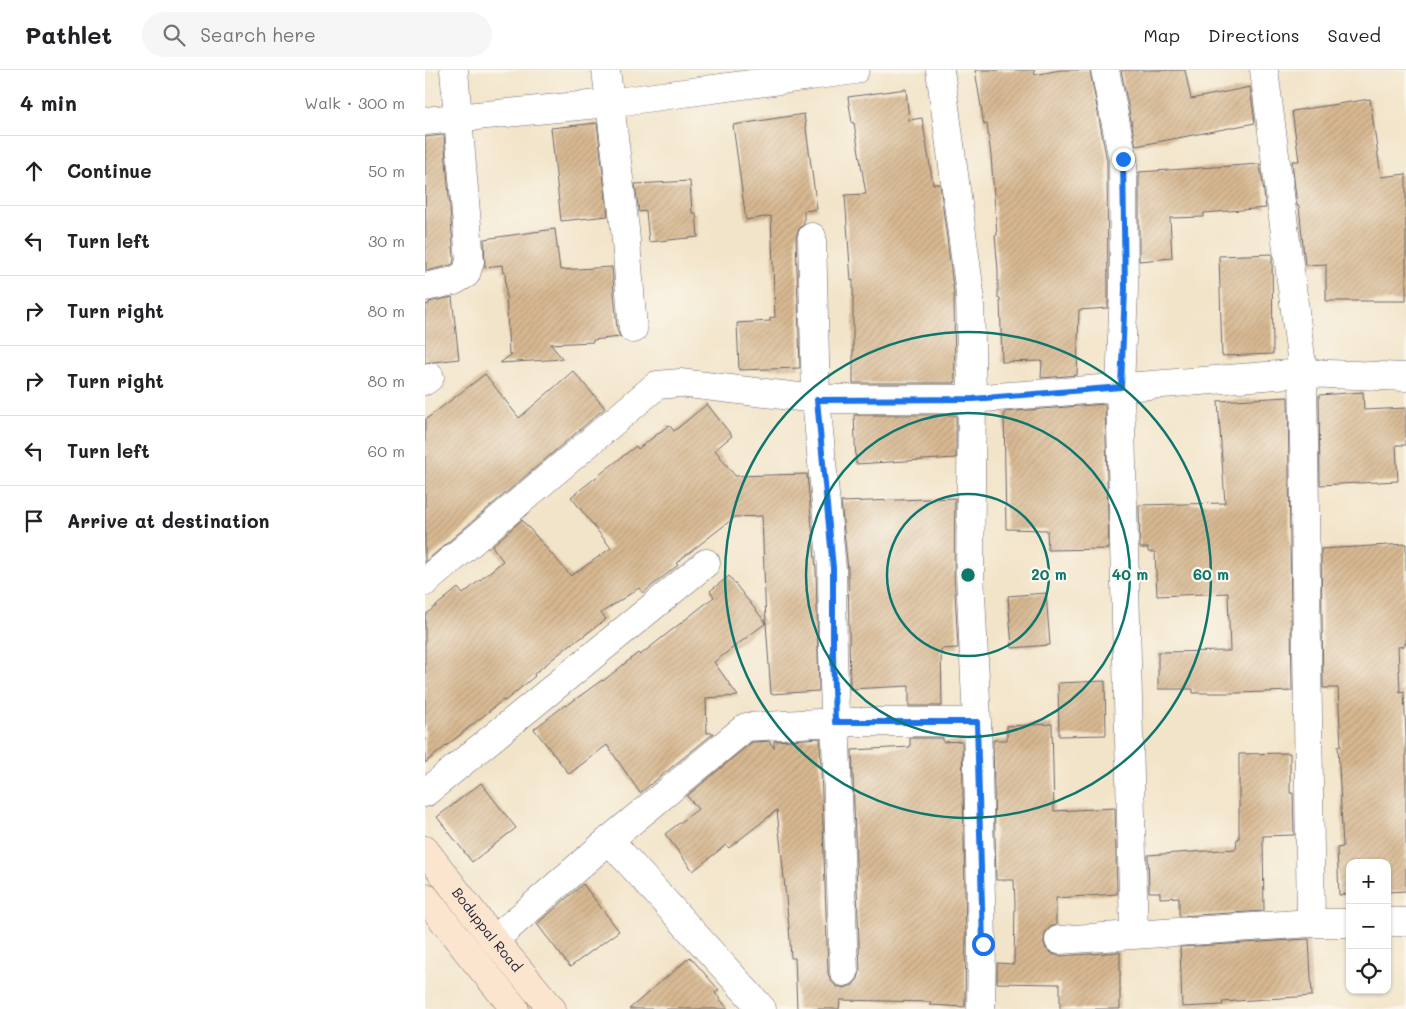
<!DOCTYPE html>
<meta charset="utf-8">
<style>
:root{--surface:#fff;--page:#f6f6f6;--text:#202124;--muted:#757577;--line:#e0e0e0}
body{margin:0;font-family:Mali,sans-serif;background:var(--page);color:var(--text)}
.controls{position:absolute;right:15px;bottom:15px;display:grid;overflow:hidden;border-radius:10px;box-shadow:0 1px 4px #0004}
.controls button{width:45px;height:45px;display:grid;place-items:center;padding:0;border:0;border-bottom:1px solid var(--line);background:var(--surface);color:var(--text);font:25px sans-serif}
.stop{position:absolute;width:15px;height:15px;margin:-11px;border:4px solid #1a73e8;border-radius:50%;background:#fff}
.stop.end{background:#1a73e8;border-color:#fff;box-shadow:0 1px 5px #0008}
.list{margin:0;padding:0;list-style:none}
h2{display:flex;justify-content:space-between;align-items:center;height:65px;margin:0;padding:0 20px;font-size:21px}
h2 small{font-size:16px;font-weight:400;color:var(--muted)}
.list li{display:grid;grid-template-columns:32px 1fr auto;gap:15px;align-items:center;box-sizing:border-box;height:70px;padding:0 20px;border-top:1px solid var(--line)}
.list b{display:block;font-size:19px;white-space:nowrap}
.list em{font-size:16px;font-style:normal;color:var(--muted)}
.icon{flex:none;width:28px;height:28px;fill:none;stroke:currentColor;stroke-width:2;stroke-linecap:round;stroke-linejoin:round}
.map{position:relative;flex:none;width:981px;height:939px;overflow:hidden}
header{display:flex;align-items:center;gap:30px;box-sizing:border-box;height:70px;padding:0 25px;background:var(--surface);border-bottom:1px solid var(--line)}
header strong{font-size:24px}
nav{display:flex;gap:28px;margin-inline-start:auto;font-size:18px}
.search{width:350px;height:45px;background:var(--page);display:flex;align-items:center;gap:12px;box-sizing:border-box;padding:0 18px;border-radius:28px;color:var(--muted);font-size:19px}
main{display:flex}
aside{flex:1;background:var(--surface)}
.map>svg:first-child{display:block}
</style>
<header>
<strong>Pathlet</strong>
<div class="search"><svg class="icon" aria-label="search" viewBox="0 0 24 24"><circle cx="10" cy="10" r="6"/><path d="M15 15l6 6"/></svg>Search here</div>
<nav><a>Map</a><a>Directions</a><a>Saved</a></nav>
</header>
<main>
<aside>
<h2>4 min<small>Walk · 300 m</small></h2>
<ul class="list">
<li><svg class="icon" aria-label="ahead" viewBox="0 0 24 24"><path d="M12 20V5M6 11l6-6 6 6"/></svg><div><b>Continue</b></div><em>50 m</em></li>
<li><svg class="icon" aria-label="left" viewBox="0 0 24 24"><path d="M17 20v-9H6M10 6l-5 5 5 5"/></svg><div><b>Turn left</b></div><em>30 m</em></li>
<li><svg class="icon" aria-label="right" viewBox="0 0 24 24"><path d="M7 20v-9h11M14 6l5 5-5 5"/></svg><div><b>Turn right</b></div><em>80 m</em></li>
<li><svg class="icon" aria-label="right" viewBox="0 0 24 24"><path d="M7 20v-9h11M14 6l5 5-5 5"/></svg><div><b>Turn right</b></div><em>80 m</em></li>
<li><svg class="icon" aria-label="left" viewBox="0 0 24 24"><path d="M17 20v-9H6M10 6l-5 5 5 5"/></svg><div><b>Turn left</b></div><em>60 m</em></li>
<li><svg class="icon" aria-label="arrive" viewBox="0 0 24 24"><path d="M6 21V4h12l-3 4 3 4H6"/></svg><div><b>Arrive at destination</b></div></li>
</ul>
</aside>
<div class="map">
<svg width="981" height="939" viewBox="0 0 981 939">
<defs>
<pattern id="building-hatch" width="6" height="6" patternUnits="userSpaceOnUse" patternTransform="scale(1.25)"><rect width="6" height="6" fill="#d7b891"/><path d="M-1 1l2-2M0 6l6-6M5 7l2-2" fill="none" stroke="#b89e7e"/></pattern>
</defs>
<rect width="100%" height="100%" fill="#fbf7ec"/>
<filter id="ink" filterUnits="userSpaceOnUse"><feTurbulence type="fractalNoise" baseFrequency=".02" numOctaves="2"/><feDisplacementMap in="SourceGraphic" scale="10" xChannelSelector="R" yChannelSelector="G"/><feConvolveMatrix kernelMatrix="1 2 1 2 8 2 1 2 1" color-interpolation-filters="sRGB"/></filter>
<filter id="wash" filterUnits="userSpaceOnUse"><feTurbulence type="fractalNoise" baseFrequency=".0096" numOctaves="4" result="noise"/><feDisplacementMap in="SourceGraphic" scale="20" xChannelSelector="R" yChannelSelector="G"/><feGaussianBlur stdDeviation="1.12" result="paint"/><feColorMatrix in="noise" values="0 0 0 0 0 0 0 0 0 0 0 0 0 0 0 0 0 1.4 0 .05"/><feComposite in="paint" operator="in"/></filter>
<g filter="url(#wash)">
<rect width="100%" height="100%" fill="#f2e4c9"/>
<g id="blocks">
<path fill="url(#building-hatch)" d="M550 0H609L610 5 635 0H665L682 91 683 219V238L654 240 652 305 616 308 617 291 577 292 575 228H573V200L570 165H572L566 86 562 54 559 55Z
M696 0H760L766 29 825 17 830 53 711 76Z
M481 19 484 50 497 48 508 114H515L529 224 530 313H428V210L426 211 420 125 441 124 429 53H427L423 27Z
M945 29 956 107 981 104V231H901V194L880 195 874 136H872L867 91H874L867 41Z
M379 44 392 139 379 141V154L374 159 371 167 375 298 314 300 312 253 345 251V248L350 247 346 146 321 150 308 55Z
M172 53 183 146 136 151 126 58Z
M19 65 29 189 28 194 23 196 1 201 0 67Z
M835 94 841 138 779 143V147L745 148 747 188 714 191V102Z
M265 111 267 143H271L273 167 224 172 221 141 214 142 210 114Z
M130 159 135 200 187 197 192 260 195 267 168 270V272L125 274 138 289 75 293 87 284H84L80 202 78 203 77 195 60 197 59 169Z
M847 184 848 284 797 286 794 186Z
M27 227 34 289 0 293V235L4 234V232Z
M148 301 180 338 0 492V350L60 304 94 348Z
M938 322 939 340 981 338V375H971L973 411 895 415 894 325Z
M863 327 867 621 813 623H768V619H733V582L805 581 803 523 732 526 730 482H723V478H715L714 435 800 433 793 331Z
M282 334 307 366 290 380 310 406 382 404 391 500 394 621 346 624 341 553 337 446 310 447 251 493 253 495 218 523 214 518 176 543 181 549 152 571 151 570 109 604 110 606 80 631 78 630 0 693V545L33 518 38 524 78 491 67 476 97 450 146 506 186 478 146 427 211 376 213 379 244 355 249 361Z
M680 334 684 479 623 480 622 460 581 459 579 342Z
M429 345H531V388L431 394Z
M530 428 529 504 533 578 516 579 517 636H484V616L425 619 423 499 416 432Z
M981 474V574H979V576L973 577 975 622 979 621 981 667V821L962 822V793H925V824L914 825 912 778 918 777 913 676H916L913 618H898L896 479Z
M304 506 341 553 289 592 313 626 281 628 282 663H289L215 723 182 675 144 704 109 659 140 635 141 636 177 610 178 611 213 583 215 585 289 527 285 521Z
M621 523 625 575 587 578 583 526Z
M680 611 681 665 634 666 633 613Z
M627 654 629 741 690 738 692 824 631 828V855L625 857 620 863 619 872 621 879 628 884 635 886 695 882V939H635V914L572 913V893L589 894 590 833 589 810H571L568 670H582V656Z
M395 668 403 903 406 911 411 916 419 918 428 915 433 909 435 901 427 680 485 677V668H518V672L537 671 541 869 540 937 505 935 506 932 415 930 414 939H372L370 888H366L364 857 352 740 304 778 301 775 268 801 240 764 273 739 262 726 327 672 344 671 349 678V671Z
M865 683V723H868L869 765 838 766 839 841 754 846V827L735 828V822H724L723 785 811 779 812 769H814V684Z
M56 713 91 758 47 792 12 747Z
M158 814 194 861 145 897 112 854Z
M884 869 887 926 797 932 798 935 757 937 755 877Z
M265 887 294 920 290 923 303 939H204Z"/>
</g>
</g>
<g filter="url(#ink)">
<use href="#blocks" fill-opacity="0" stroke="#6b666d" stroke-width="1"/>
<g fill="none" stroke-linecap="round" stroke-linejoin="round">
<g stroke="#6b666d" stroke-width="29">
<path id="street" d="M181 0 200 159 208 259
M515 0 545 223 547 329 545 503 552 652 557 874 556 939
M680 0 698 89 699 219 695 317 709 864
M839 0 878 303 886 853
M0 51 184 33 430 0
M387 167 391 329 407 499 408 584 419 902
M0 217 29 211 41 204 45 191 29 0
M0 311 5 307
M0 512 232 315 255 313 391 329H547L878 303 981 307
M0 723 281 493
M184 770 337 939
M962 852H981
M69 870 184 770 321 657 410 652H552
M634 870 886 853H925"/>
</g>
<g stroke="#6b666d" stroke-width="29">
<g id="secondary">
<path id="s1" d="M0 780 69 870 127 939"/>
<path d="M0 827 47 887 90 939"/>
</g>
</g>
<use href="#street" stroke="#fff" stroke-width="28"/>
<use href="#secondary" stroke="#fbe5cf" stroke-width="28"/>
</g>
</g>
<g fill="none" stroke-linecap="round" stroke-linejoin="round" filter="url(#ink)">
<path stroke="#1a73e8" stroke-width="6" d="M558 874 552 652H410L408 584V498L392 330 548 329 696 317 700 219 698 89"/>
</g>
<g fill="none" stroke="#0f766e" stroke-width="2.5">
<circle cx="543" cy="505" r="81"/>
<circle cx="543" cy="505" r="162"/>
<circle cx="543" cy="505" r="243"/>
</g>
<g text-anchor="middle" stroke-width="4.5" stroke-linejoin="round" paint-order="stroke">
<g font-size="14" fill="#22223b" stroke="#fbf7ec">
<text dy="5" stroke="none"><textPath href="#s1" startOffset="101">Boduppal Road</textPath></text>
</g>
</g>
<circle cx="543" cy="505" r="8" fill="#0f766e" stroke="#fbf7ec" stroke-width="2.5"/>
<g font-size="15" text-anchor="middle" font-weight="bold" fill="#0f766e" stroke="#fbf7ec" stroke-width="4.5" stroke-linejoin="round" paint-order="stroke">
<text x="624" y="510">20 m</text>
<text x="705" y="510">40 m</text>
<text x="786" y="510">60 m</text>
</g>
</svg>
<div class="controls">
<button>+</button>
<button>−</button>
<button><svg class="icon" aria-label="locate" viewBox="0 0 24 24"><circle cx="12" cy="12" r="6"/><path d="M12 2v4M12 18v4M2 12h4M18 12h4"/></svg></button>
</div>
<div class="stop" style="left:558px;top:874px"></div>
<div class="stop end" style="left:698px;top:89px"></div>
</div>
</main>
